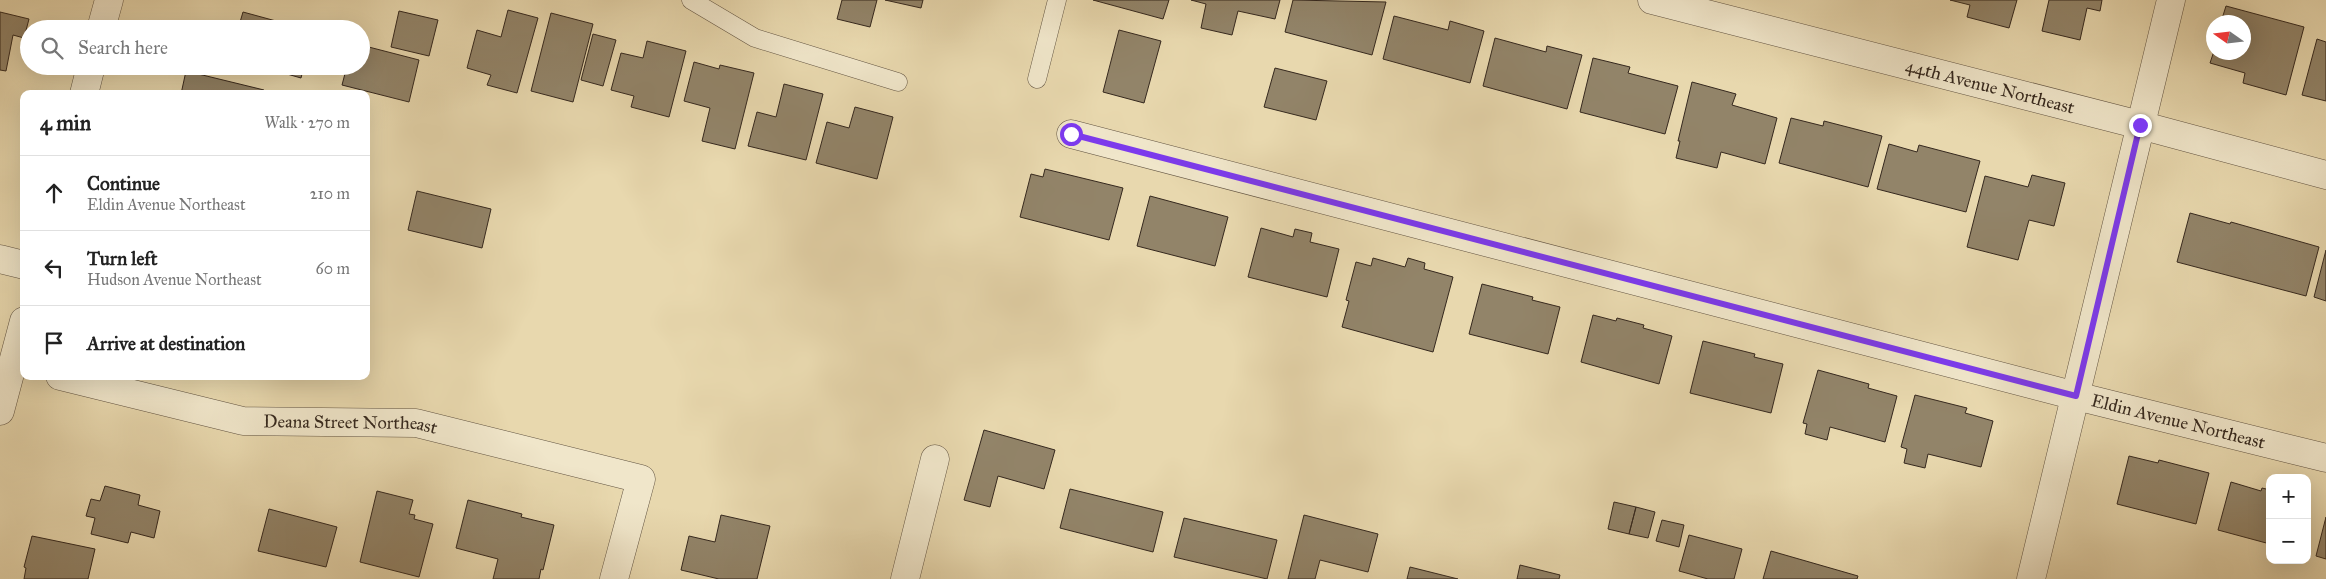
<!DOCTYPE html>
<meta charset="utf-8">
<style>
:root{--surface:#fff;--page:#f2f2f2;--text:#222;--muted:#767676;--line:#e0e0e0}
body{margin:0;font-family:"IM FELL Great Primer",serif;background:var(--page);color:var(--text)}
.controls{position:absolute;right:15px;bottom:15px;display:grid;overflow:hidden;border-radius:10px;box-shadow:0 5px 20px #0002}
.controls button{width:45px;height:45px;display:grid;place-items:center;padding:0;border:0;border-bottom:1px solid var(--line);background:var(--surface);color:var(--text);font:25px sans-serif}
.compass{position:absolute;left:2206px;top:15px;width:45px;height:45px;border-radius:50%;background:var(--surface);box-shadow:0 5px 20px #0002;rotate:284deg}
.stop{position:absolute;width:15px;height:15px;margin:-11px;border:4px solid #7c3aed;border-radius:50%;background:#fff}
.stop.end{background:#7c3aed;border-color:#fff;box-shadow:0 1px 5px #0008}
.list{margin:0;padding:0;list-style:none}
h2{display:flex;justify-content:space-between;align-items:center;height:65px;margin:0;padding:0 20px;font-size:21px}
h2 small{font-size:16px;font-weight:400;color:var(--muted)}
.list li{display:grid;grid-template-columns:32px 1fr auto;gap:15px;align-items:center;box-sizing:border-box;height:75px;padding:0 20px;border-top:1px solid var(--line)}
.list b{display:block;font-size:19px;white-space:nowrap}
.list p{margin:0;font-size:16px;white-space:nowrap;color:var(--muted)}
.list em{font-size:16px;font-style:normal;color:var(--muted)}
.icon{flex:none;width:28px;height:28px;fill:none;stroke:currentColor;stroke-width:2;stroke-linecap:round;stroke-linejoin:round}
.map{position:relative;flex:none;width:2326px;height:579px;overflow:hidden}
.search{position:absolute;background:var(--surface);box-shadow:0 5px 20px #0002;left:20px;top:20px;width:350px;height:55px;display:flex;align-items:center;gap:12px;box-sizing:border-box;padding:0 18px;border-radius:28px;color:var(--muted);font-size:19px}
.panel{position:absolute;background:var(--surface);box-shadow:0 5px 20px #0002;left:20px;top:90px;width:350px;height:290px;border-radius:10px}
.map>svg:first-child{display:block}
</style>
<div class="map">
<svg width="2326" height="579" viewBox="0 0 2326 579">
<rect width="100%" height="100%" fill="#e8d8ae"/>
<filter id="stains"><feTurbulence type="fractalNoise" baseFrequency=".004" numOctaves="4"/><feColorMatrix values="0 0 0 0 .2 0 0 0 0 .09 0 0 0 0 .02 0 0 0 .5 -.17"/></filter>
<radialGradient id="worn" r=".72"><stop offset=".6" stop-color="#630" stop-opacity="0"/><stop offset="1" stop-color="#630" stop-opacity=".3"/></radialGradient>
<path fill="#928469" stroke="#35281e" d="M842 0H877L870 27 837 19Z
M885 0H923L921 8Z
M1093 0H1169L1163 19Z
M1191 0H1280L1275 19 1238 11 1232 35 1201 28 1206 4Z
M1293 0 1386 2 1372 55 1285 32Z
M1950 0H2017L2009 28 1967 17 1970 5Z
M2049 0H2102L2100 11 2087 8 2080 40 2042 31Z
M2226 6 2304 27 2286 95 2243 83 2245 73 2210 63 2214 51V52H2244V22H2221Z
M508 10 538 18 517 93 487 85 491 75 467 68 477 30 501 37Z
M399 11 438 20 429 56 391 47Z
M0 12 29 19 24 38 13 35 6 71 0 70Z
M243 12 287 24 286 29H238Z
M551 13 593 24 573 102 531 91Z
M1394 16 1448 30 1450 21 1484 31 1470 83 1383 59Z
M1119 30 1161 41 1144 103 1103 92Z
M593 34 616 40 603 86 581 80Z
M1495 38 1546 52 1547 46 1582 55 1567 109 1483 86Z
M2317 39 2326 42V101L2302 95Z
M647 41 686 51 669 117 631 107 634 96 611 90 621 53 643 58Z
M361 45 419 60 409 102 342 85 347 66H361Z
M1593 58 1630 67 1628 73 1678 86 1665 134 1580 112Z
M694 62 719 69 720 65 754 73 735 149 702 141 710 108 684 101Z
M259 66H304L301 78Z
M1275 68 1327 81 1316 120 1264 107Z
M186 71 264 90 263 94H181Z
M1692 82 1736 94 1732 105 1777 118 1765 164 1721 152 1717 168 1676 158 1680 141H1678Z
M784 84 823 94 806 160 748 146 757 112 776 117Z
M855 107 893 117 877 179 816 163 827 122 849 128Z
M1791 118 1823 126 1824 121 1882 136 1868 187 1779 163Z
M1889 144 1917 152 1919 145 1980 161 1966 212 1877 189Z
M1045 169 1123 188 1109 240 1020 217 1031 174 1043 177Z
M2032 175 2065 183 2054 226 2029 220 2018 260 1967 247 1985 176 2028 187Z
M417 191 491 209 482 248 408 230Z
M1150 196 1228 217 1215 266 1137 246Z
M2190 213 2230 224 2231 222 2319 247 2306 296 2177 262Z
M1261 228 1293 237 1295 229 1312 233 1310 242 1339 249 1327 297 1248 277Z
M2326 250V301L2314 297Z
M1373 258 1405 267 1408 258 1425 263 1424 269 1453 277 1433 352 1342 327 1349 301 1346 300 1356 262 1371 266Z
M1482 284 1533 297 1532 300 1560 307 1548 354 1469 334Z
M1593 315 1616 321 1617 318 1644 325 1643 328 1672 336 1659 384 1581 362Z
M1703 341 1755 354 1754 357 1783 364 1771 413 1690 393Z
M1818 370 1869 384 1868 388 1897 396 1885 442 1830 427 1827 440 1805 434 1807 424 1803 423Z
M1915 395 1967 408 1965 413 1993 421 1981 467 1928 454 1925 468 1904 463 1907 449 1901 447Z
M984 430 1055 450 1044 489 998 476 990 507 964 500Z
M2129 456 2158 463 2159 460 2209 473 2196 524 2117 504Z
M2231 482 2261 491 2262 488 2270 490V544L2218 530Z
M105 486 140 495 138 505 160 511 154 538 131 532 128 543 91 534 95 518 86 516 91 499 100 501Z
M1070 489 1163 512 1153 552 1060 528Z
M377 491 413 500 409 514 415 515 414 519 433 524 419 577 360 562Z
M468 500 522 514 521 517 554 525 543 570 541 569 539 579H493L498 559 456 548Z
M1614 502 1636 507 1629 534 1608 529Z
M1636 507 1655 512 1648 538 1629 534Z
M269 509 337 527 326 567 258 551Z
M721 515 770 526 757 579H719L681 570 689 536 715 542Z
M1304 515 1378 534 1368 572 1320 560 1315 579H1288Z
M2326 517V559L2316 556Z
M1184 518 1277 540 1267 579 1174 557Z
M1662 520 1684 525 1679 547 1656 541Z
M1689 535 1742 549 1734 579H1708L1679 571Z
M32 536 95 549 88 579H24L26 568 24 567Z
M1771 551 1858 576 1857 579H1763Z
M1520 565 1560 575 1559 579H1517Z
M1410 567 1458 579H1407Z"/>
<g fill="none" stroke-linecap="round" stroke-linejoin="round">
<g stroke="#625442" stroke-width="19">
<path id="service" d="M691 0 755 38 898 82
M1037 79 1057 0"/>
</g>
<g stroke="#625442" stroke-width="29">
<g id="minor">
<path id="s1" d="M1652 0 2140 125 2326 175"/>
<path id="s2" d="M1071 134 2076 396 2326 458"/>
<path d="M0 259 24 265"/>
<path id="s3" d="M60 376 243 421 416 423 641 479 614 579"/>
<path d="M905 579 935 459"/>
<path d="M2031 579 2171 0"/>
</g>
</g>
<g stroke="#625442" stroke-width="29">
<path id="tertiary" d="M101 29 109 0
M84 94 91 66
M0 411 24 321"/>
</g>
<use href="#service" stroke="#f0e6ca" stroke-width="18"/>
<use href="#minor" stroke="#f0e6ca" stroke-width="28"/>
<use href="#tertiary" stroke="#f0e6ca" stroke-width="28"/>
</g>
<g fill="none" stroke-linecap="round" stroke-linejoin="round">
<path stroke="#7c3aed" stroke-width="6" d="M1071 134 2076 396 2140 125"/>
</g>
<g text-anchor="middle" stroke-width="4" stroke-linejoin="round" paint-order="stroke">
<g font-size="18" fill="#35281e" stroke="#f0e6ca">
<text dy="6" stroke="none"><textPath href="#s1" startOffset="349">44th Avenue Northeast</textPath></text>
<text dy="6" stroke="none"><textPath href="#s2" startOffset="1144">Eldin Avenue Northeast</textPath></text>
<text dy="6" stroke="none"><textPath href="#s3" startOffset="296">Deana Street Northeast</textPath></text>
</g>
</g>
<rect width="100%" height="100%" filter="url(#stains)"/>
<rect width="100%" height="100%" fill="url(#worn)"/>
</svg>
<div class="controls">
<button>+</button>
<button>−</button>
</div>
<svg class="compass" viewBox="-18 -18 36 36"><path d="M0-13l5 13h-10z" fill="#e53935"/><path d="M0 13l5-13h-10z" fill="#767676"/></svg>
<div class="stop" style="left:1071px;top:134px"></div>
<div class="stop end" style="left:2140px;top:125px"></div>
<div class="search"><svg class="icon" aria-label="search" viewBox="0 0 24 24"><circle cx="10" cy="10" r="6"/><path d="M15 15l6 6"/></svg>Search here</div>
<section class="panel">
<h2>4 min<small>Walk · 270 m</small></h2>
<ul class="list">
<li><svg class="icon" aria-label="ahead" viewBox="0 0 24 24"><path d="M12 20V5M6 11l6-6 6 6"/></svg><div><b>Continue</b><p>Eldin Avenue Northeast</p></div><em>210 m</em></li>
<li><svg class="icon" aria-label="left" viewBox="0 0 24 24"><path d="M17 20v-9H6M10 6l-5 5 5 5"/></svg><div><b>Turn left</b><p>Hudson Avenue Northeast</p></div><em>60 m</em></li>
<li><svg class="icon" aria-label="arrive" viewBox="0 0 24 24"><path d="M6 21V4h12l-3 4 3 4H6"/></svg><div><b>Arrive at destination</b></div></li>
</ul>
</section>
</div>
